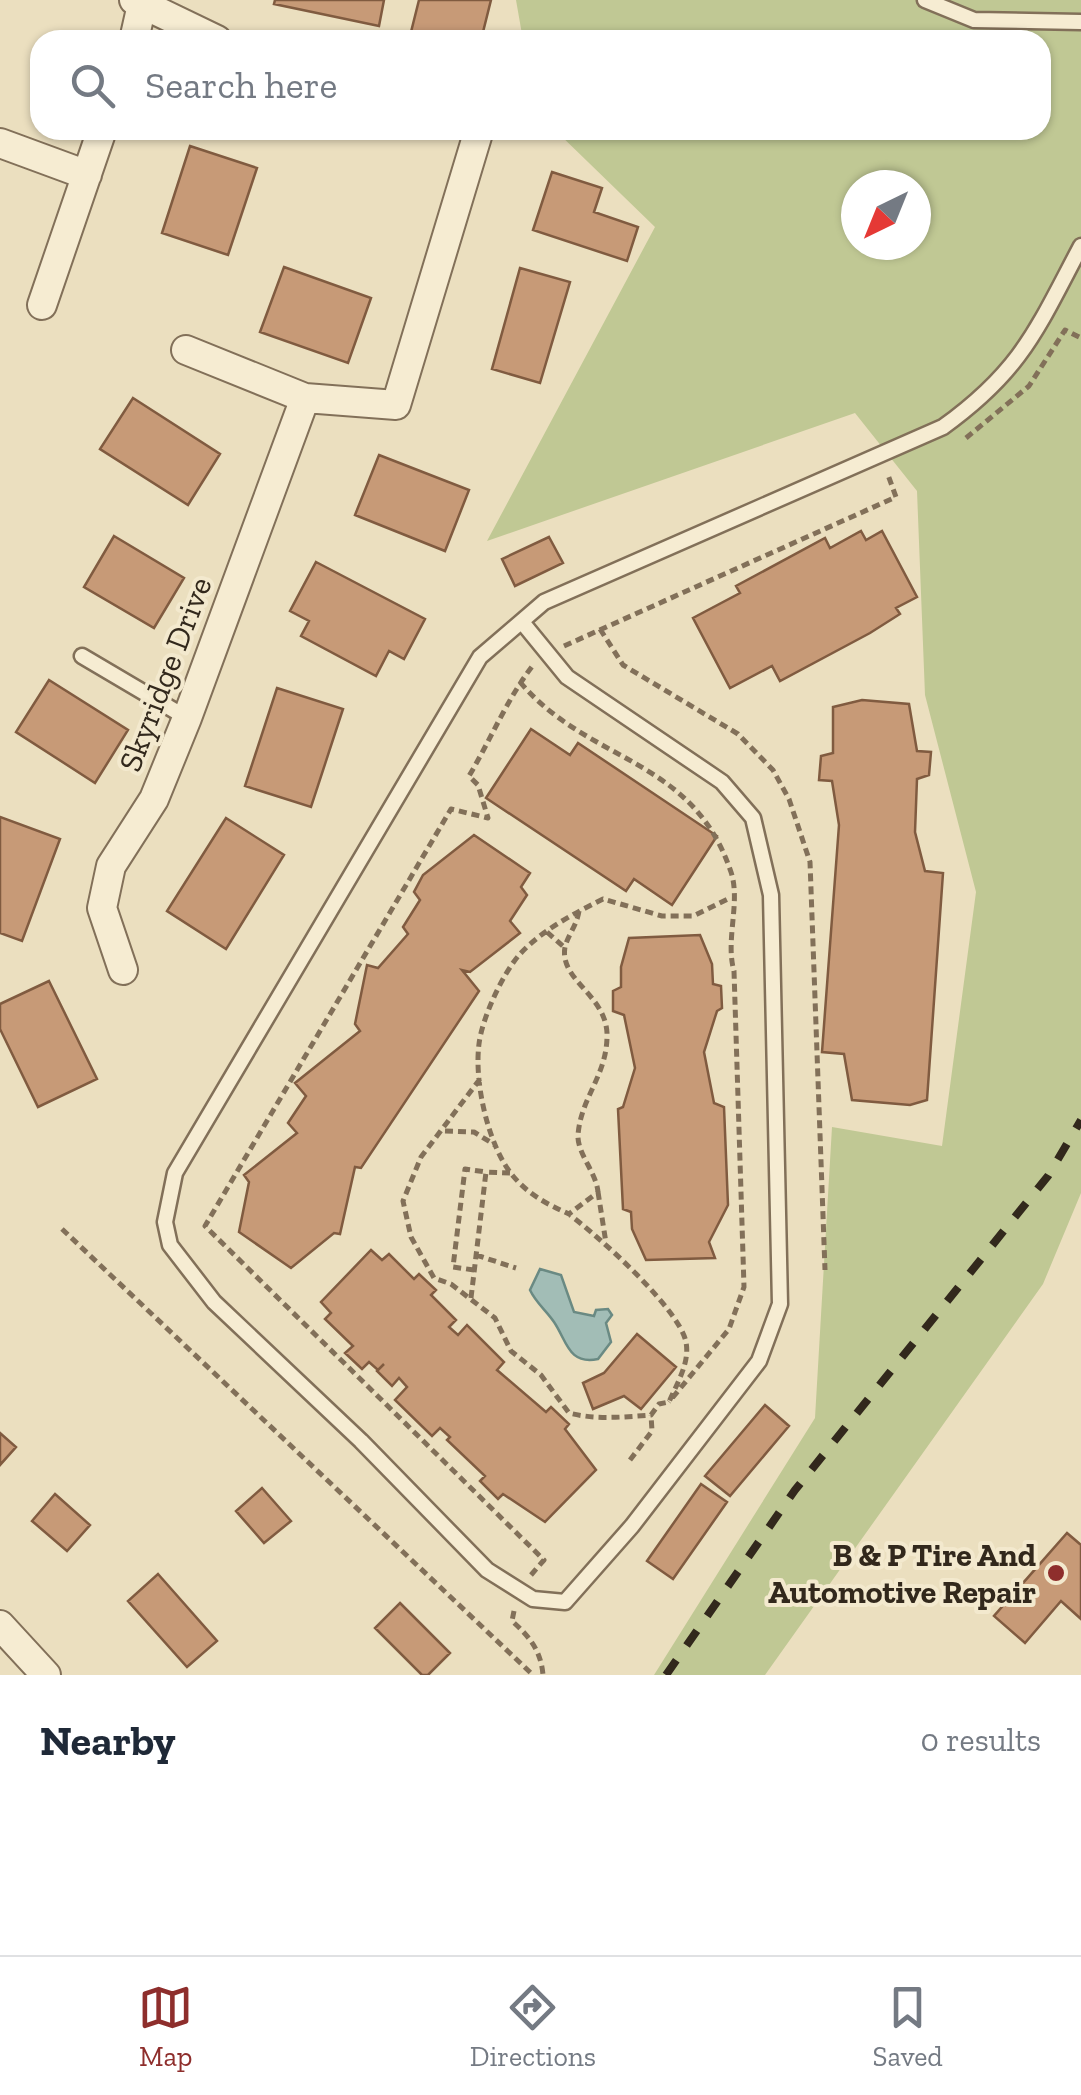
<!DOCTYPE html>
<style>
:root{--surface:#fff;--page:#f2f2f3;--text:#1f2937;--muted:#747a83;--line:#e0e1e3;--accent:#8e2e2c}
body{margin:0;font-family:"Zilla Slab",serif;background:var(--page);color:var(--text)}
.compass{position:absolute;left:841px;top:170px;width:90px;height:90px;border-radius:50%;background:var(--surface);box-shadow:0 2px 8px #0004;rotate:223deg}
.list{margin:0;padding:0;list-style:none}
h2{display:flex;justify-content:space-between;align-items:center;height:130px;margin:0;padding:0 40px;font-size:42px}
h2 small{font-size:32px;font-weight:400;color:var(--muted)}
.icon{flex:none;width:55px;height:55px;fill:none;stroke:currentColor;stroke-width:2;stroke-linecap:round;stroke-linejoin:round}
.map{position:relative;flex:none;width:1081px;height:1675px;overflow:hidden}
.search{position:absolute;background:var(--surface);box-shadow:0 2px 8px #0004;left:30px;right:30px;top:30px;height:110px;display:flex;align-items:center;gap:25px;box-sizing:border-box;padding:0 35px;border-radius:30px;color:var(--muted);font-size:38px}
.sheet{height:280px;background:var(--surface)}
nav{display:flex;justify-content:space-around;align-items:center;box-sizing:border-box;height:140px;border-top:2px solid var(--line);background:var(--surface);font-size:28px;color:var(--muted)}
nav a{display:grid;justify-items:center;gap:5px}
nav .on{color:var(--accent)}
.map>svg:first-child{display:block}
</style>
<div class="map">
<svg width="1081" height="1675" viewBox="0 0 1081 1675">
<rect width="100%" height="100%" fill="#ebdfbf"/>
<path fill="#c0c894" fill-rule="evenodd" d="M516 0H1081V1193L1043 1284 765 1675H654L815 1418 832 1127 942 1146 976 892 925 695 917 491 855 413 487 541 655 227 555 130H1041V40H523ZM856 185H916V245H856Z"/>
<path fill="#a2bdb6" stroke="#6a8a83" stroke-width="2.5" d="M540 1269 561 1275 574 1312 594 1316 596 1310 608 1309 612 1315 606 1323 611 1342 598 1359C568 1365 567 1341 554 1322 546 1310 536 1303 530 1290Z"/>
<path fill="#c79a77" stroke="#805b40" stroke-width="2.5" d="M275 0H384L379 26 274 4Z
M419 0H491L481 40H409Z
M190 146 257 168 228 255 162 233Z
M552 172 602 188 594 212 638 227 627 261 533 230Z
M284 267 371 298 348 363 260 332Z
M520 268 570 282 540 383 492 369Z
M133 398 220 454 188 505 100 449Z
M379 455 469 490 445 551 355 515Z
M861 531 866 540 882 531 917 597 896 608 900 614 870 633 780 681 772 666 730 688 693 618 740 593 736 586 825 538 830 548Z
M114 536 184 578 154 628 84 587Z
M549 537 563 563 515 586 502 559Z
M316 562 425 619 404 659 389 651 376 676 301 636 309 621 290 611Z
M49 680 128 730 95 783 16 732Z
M277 688 343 709 311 807 245 786Z
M862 700 909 704 917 751 931 752 929 775 917 779 915 832 925 871 943 873 927 1100 910 1105 852 1100 844 1054 822 1052 839 825 832 781 819 780 821 756 833 753V707Z
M531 729 570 755 578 743 717 836 672 905 634 879 626 891 486 798Z
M0 817 60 839 22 941 0 933Z
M226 818 284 855 226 949 167 911Z
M474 835 530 873 521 887 527 895 510 921 520 933 470 972 462 970 479 991 361 1168 355 1167 340 1234 334 1233 291 1268 239 1232 249 1182 244 1175 297 1133 288 1123 306 1096 295 1083 360 1031 355 1024 367 965 378 968 408 934 403 927 420 900 414 892 423 875Z
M700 935 712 964 713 984 721 986 722 1008 717 1011 704 1052 714 1103 724 1107 728 1205 709 1242 715 1258 646 1260 632 1229 631 1212 623 1209 618 1109 623 1107 635 1068 624 1015 613 1011V991L621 987V967L629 938Z
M49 981 97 1079 38 1107 0 1029V1004Z
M371 1250 382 1260 389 1254 414 1279 419 1274 436 1290 431 1295 456 1320 449 1327 458 1335 467 1325 504 1362 497 1370 546 1412 551 1407 569 1424 565 1429 596 1470 545 1522 503 1494 498 1499 480 1481 485 1476 447 1440 450 1437 440 1428 432 1436 395 1400 407 1387 399 1378 392 1386 377 1371 384 1364 378 1370 369 1362 362 1369 345 1353 353 1346 325 1319 331 1313 321 1302Z
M637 1334 676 1367 641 1409 624 1396 593 1409 583 1383 604 1373Z
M765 1405 789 1426 730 1496 705 1476Z
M0 1433 16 1447 0 1465Z
M701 1484 727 1502 673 1579 647 1561Z
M262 1488 291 1521 264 1543 236 1511Z
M55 1494 90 1525 67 1551 32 1521Z
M1067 1533 1081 1545V1619L1061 1601 1025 1643 994 1616Z
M158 1574 217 1641 187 1667 128 1601Z
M400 1603 450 1653 428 1675H422L375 1628Z"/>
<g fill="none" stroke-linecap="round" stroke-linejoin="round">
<g stroke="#827059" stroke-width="19">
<path id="service" d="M925 0 974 20 1081 22
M522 622 567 677 722 782 753 818 771 895 780 1304 759 1361 632 1526 565 1602 533 1599 487 1570 361 1441 214 1302 170 1245 165 1222 175 1173 480 657 544 602 943 427C1022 370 1037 329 1081 246
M82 656 187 718"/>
</g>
<g stroke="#827059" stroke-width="32">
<path id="minor" d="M134 0 217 40
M134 40 143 0
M0 143 87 175
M42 305 102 130
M186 350 305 398 396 405 479 130
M123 970 102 908 111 866 154 799 187 718 305 398
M0 1625 46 1675"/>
</g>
<path stroke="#827059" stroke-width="5" stroke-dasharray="8 5" stroke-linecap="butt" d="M966 438 1029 386 1065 330 1081 338
M600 629 623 665 738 734 773 770 789 799 810 862 825 1270
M564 646 896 497 888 475
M520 682C589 764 692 756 731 872 741 902 725 940 734 971L744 1287 729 1329 669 1402
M579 911C577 925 568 935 565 947 559 980 605 994 607 1033 608 1075 581 1096 578 1135 577 1153 596 1172 598 1192L569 1214C547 1204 529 1195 513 1176 488 1146 474 1082 479 1044 482 1018 503 973 520 954 542 930 575 913 603 899L662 916H693L730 898
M547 932 565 948
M480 1079 421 1157 403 1201 411 1237 434 1278 451 1284 495 1318 511 1351 541 1375 569 1413C596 1420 624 1417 651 1415L659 1404 669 1402C677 1383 690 1363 686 1342 679 1308 598 1236 570 1215
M445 1131 474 1132 495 1145
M598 1192 606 1243
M62 1229 533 1675
M476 1255 516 1268
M474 1270 453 1267 465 1169 486 1172
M471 1298 486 1172 510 1173
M630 1460 652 1431 651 1415
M531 1575 544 1560 205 1226 451 809 488 818 478 785 469 776C491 739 508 697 534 664
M514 1611 512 1621C530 1637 541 1651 543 1675"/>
<use href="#service" stroke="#f6ecd2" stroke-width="14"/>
<use href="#minor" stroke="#f6ecd2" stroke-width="28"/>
<path stroke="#32281c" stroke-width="8" stroke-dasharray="18 18" stroke-linecap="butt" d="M666 1675 795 1490 1048 1176 1081 1120"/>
</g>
<circle fill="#8e2e2c" stroke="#f3e9ce" stroke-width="4" cx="1056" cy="1573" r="10"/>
<g text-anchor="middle" stroke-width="8" stroke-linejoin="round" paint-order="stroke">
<g font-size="32" fill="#32281c" stroke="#f3e9ce">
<text transform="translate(165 674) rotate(-69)" y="11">Skyridge Drive</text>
</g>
<g font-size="32" font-weight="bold" fill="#32281c" stroke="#f3e9ce" text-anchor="end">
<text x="1036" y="1566">B &amp; P Tire And<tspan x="1036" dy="37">Automotive Repair</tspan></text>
</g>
</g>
</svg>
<svg class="compass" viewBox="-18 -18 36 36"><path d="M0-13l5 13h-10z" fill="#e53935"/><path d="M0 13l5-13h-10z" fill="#747a83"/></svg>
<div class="search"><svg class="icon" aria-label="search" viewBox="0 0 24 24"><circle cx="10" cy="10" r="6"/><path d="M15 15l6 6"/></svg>Search here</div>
</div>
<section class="sheet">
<h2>Nearby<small>0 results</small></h2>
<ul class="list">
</ul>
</section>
<nav>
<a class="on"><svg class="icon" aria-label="map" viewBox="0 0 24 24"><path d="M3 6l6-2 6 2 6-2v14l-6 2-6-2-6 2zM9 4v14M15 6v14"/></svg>Map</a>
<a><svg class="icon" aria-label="directions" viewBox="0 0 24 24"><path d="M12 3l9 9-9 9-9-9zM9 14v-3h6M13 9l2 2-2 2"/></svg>Directions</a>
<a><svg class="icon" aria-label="saved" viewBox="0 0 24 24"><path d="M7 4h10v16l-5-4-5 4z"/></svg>Saved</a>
</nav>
